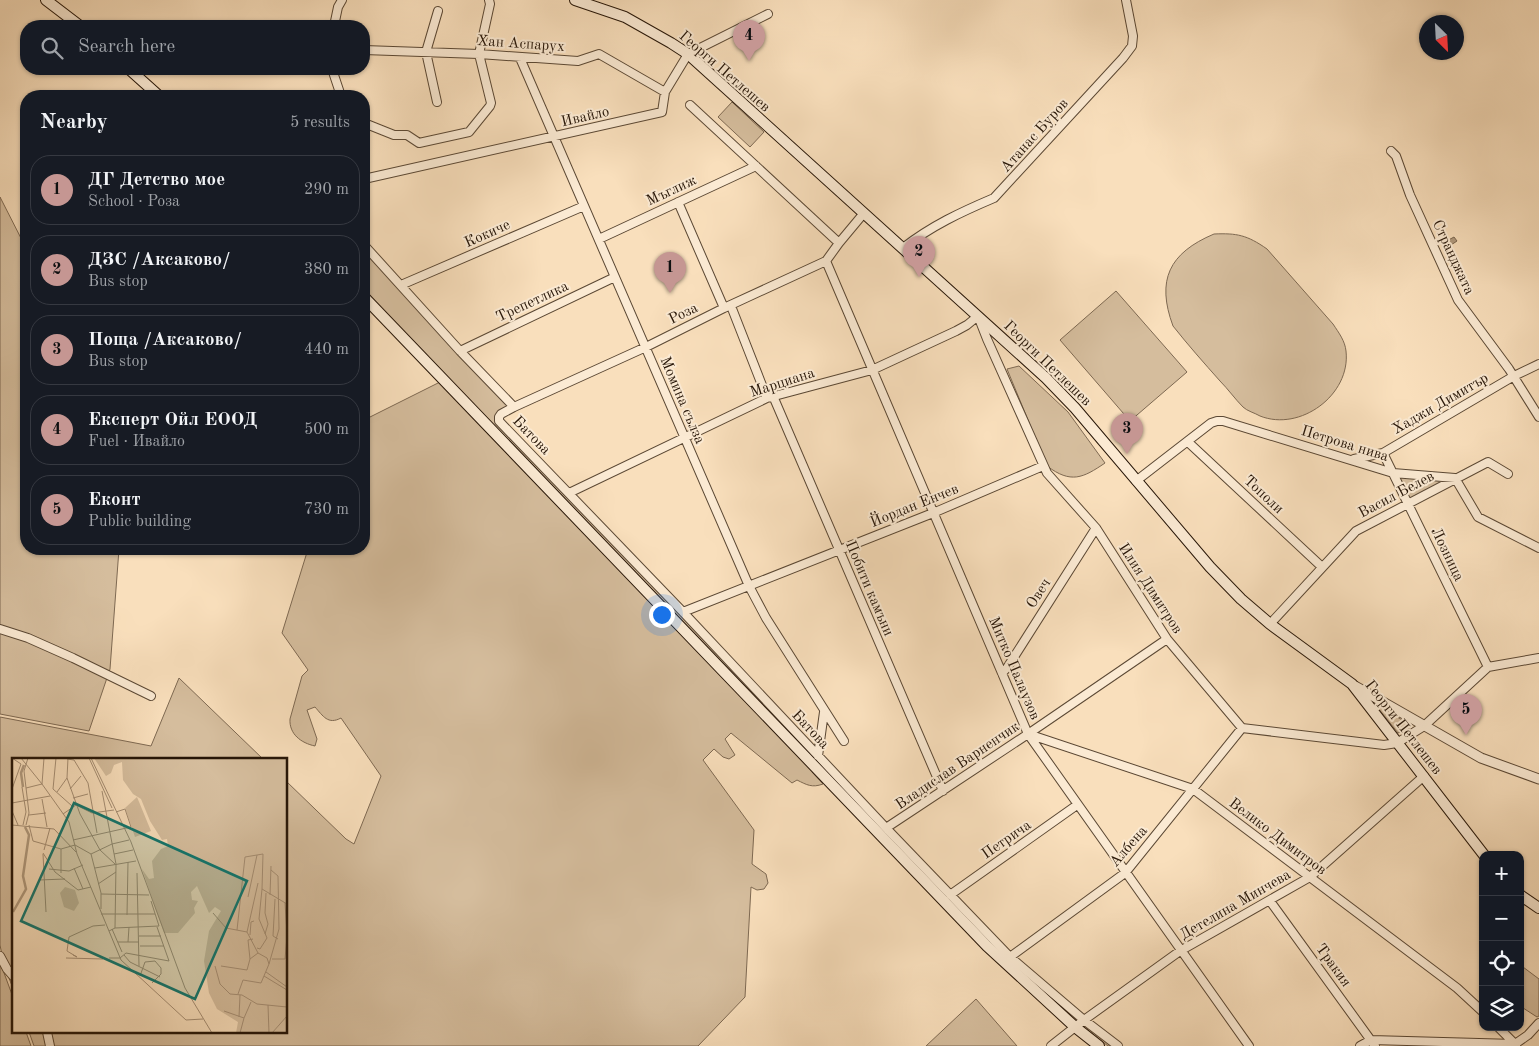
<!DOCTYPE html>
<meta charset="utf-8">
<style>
:root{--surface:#171b24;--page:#20242c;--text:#f1f3f6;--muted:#9ea1a6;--line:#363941;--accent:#c59692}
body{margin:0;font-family:"Old Standard TT",serif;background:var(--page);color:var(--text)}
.controls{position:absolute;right:15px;bottom:15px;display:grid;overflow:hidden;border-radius:10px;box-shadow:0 1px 4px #0004}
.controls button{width:45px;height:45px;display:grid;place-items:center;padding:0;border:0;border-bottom:1px solid var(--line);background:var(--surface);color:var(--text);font:25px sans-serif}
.compass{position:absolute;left:1419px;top:15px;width:45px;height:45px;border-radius:50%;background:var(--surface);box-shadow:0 1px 4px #0004;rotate:156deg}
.you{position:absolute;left:661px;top:614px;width:18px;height:18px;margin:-12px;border:4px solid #fff;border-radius:50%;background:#1a73e8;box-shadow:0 0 0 8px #1a73e833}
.badge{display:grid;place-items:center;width:32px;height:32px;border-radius:50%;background:var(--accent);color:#111;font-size:16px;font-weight:700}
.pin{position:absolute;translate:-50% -41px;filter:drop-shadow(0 1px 2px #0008)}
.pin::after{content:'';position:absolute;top:26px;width:18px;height:15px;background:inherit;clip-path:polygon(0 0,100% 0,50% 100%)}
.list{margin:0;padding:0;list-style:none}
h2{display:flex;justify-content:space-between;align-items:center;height:65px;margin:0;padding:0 20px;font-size:21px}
h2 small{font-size:16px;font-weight:400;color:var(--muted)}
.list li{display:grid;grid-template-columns:32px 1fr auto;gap:15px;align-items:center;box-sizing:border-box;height:70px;margin:0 10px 10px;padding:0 10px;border:1px solid var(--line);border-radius:20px}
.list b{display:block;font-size:19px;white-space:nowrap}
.list p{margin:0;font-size:16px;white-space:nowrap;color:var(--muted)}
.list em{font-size:16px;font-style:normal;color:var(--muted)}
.icon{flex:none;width:28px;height:28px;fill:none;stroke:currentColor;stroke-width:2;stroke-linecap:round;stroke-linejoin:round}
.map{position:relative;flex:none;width:1539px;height:1046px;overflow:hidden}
.search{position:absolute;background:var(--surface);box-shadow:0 1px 4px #0004;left:20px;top:20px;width:350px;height:55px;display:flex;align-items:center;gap:12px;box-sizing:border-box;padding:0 18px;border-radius:20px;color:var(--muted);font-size:19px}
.panel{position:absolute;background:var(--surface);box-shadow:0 1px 4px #0004;left:20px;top:90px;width:350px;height:465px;border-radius:20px}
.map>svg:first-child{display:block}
</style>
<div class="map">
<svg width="1539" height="1046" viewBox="0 0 1539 1046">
<rect width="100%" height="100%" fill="#f9dfbc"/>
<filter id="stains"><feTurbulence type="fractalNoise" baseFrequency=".004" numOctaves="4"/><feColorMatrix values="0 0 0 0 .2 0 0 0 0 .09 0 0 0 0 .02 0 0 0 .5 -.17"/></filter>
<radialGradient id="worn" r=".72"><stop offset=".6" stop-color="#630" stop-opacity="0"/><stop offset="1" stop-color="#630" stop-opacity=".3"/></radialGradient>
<path fill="#d5bd9d" stroke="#7e6952" d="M732 102 764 132 750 147 718 117Z
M0 197 26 248V549H119L110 669 89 731 0 714Z
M1214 234C1237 233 1247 235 1267 249L1333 324C1339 333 1345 341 1346 351 1351 395 1300 432 1260 416 1255 413 1247 411 1243 407 1235 399 1228 389 1220 381 1204 363 1188 345 1173 326 1156 280 1169 253 1214 234Z
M364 245 514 407 499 417 1010 957 1118 1046H1108L1076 1021 997 953 364 290Z
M1116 291 1187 372 1130 421 1060 340Z
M1019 366 1068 412 1105 463C1083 478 1071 484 1047 466L1007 369Z
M440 382 814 771 812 772 823 784C812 788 807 785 797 780L792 783 731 733 725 739 735 755 729 759 723 757 714 749 703 760 754 830 752 864 766 874 768 883 764 889 757 890 751 887 745 997 698 1046H34L29 1032H286V781L346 839 354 844 381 776 341 718C328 725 323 716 315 707L307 710 317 739 315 746C301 743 289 734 290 719L302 676 308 670 282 633 308 549H364V420Z
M1393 473 1455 478 1408 503Z
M179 678 264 760H14V991L4 965 0 945V717L151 746Z
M1380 707 1409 724V729L1398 733 1378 708Z
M0 962 14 1000V1032H26L31 1046H0Z
M1523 967 1539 979V1016L1537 1017 1520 1006V971Z
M976 999 1017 1046H926Z"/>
<path fill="#b19a7e" stroke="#79654e" d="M1454 237 1457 241 1451 245 1452 250 1449 252 1446 251 1443 243Z"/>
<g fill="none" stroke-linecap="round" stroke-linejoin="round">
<g stroke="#5b4834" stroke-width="10">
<path id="minor" d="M334 26 338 7 342 0
M364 50 479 54 578 61 599 54 665 92
M520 58 749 586 766 618 844 741
M332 69 341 96
M437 102 426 52 438 11
M690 105 839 243
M364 123 394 135H407L419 143 469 132 490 106 491 103 479 54 490 4 489 0
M1391 151 1396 156 1410 195 1458 300 1509 369 1539 417
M364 179 662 112 665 92 688 54 768 14
M678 202 724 308
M864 213 839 243 826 261 724 308 646 347 514 407 501 414 499 417V421L683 612 886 828 1010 957 1084 1020 1118 1046
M599 239 756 166
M364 245 460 351 514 407
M903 248C931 226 961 212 994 198L1123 58 1132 46 1133 36 1126 0
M826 261 1028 734 1249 1046
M401 285 584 206
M731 306 767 398
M460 351 615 277
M773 396 943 791
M1188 442 1322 567
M1383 453 1488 667
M1354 459 1383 453 1514 376 1539 364
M1136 481 1211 423 1217 421H1223L1393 473 1455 478 1478 517 1539 548
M569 493 767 398 872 370 956 331 967 325 978 316 987 339 1047 473 1096 528 1167 639 1242 728 1384 745 1397 743 1424 726 1488 667 1539 658
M683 612 933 513 1043 466
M1270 624 1356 531 1488 462 1508 474
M0 629 28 638 73 658 151 696
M1002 673 1007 668 1096 528
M1028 734 1193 789 1457 988 1483 1012
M818 756 824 712
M886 828 1028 734 1167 639
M950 895 1077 805
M1270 901 1375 1046
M0 956 7 969 14 977
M1010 957 1125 873 1242 728
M1498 1027 1516 1045
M47 1032 50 1046
M1051 1046 1084 1020 1180 951 1310 877 1424 776
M1360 1046 1371 1040 1515 1044 1528 1035 1539 1023"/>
</g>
<g stroke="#5b4834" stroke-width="11">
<path id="tertiary" d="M1355 686 1481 758 1539 779"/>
</g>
<g stroke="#261507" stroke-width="12">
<path id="secondary" d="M46 0 80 26
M575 0 625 17 671 43 688 54 1046 378 1075 408 1210 567 1241 599 1270 624 1352 684 1484 855
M129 69 159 96
M364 297 987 946 1075 1027 1099 1046
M1520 895 1539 908"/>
</g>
<use href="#minor" stroke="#fbead3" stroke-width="8"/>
<use href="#tertiary" stroke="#fbead3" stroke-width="9"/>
<use href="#secondary" stroke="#fbead3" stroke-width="10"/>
</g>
<g text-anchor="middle" stroke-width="4" stroke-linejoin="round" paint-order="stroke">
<g font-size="15" fill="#261507" stroke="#fbead3">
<text transform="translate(521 43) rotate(4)" y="5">Хан Аспарух</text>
<text transform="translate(725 71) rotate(41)" y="5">Георги Петлешев</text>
<text transform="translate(585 116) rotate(-13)" y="5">Ивайло</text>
<text transform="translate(1034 135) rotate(-48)" y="5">Атанас Буров</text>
<text transform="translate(671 190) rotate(-25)" y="5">Мъглиж</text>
<text transform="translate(487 233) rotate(-24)" y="5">Кокиче</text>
<text transform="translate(1454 257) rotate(65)" y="5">Странджата</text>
<text transform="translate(532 301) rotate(-25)" y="5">Трепетлика</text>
<text transform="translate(683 313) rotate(-26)" y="5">Роза</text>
<text transform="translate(1048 363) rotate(44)" y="5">Георги Петлешев</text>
<text transform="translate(782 382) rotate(-18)" y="5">Марциана</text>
<text transform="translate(683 400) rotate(67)" y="5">Момина сълза</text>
<text transform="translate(1440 403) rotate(-30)" y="5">Хаджи Димитър</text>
<text transform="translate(532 435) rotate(46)" y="5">Батова</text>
<text transform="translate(1345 443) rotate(17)" y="5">Петрова нива</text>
<text transform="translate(1264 494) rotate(43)" y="5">Тополи</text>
<text transform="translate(1396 494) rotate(-28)" y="5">Васил Белев</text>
<text transform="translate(914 505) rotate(-22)" y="5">Йордан Енчев</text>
<text transform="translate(1448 554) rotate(64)" y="5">Лозница</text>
<text transform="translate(870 588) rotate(67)" y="5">Побити камъни</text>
<text transform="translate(1151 588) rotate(57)" y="5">Илия Димитров</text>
<text transform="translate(1038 593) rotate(-57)" y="5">Овеч</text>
<text transform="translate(1015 668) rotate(67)" y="5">Митко Палаузов</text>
<text transform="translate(1404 727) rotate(52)" y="5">Георги Петлешев</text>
<text transform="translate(811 729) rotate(47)" y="5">Батова</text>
<text transform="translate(957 765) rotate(-34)" y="5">Владислав Варненчик</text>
<text transform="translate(1278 836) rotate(37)" y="5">Велико Димитров</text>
<text transform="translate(1006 839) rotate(-35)" y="5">Петрича</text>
<text transform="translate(1128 846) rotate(-49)" y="5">Албена</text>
<text transform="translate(1235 904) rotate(-30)" y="5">Детелина Минчева</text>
<text transform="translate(1334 965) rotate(54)" y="5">Тракия</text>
</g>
</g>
<g transform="translate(12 758)">
<rect width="275" height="275" fill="#f9dfbc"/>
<path d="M82 0H275V275H224L226 264 205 251 197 235 192 203 197 173 209 153 203 149 197 155 185 128 179 134 180 142 186 143 182 150 183 155 166 175H152L130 111 137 121 142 120 140 103 149 91 156 88 155 81 150 82 138 63 129 41 121 36 111 22 110 4 102 7 99 15 94 18ZM125 39 139 73 123 79 113 50ZM53 129 63 132 67 145 62 153 52 149 48 135Z" fill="#d5bd9d"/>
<path fill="none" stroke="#b19a7e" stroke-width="2.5" d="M11 29 9 15 12 7M1 154 14 131 11 118 17 77 13 69"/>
<path fill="none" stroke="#a58e74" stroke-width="1" d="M9 0 30 26 14 30M32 0 30 26 57 64 65 96 109 202 174 262 191 261M44 0 41 31 60 48M56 0 55 20 68 56 88 92 103 106M77 0 100 50M79 0 119 84 173 230 200 275M55 1 62 2 76 25 85 75M10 29 14 54 11 67M0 31 9 6 0 0M58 31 69 18M90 33 104 106 103 170M45 34 55 20M61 40 76 36M30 41 35 69M0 45 38 38M0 53 6 67M51 56 64 47 80 55 102 52M17 57 34 55M0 67 42 71 64 94M14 67 17 55 12 13 16 0M17 67 21 83 49 91 63 87 79 96 89 135V151M61 82 119 69 113 51 104 54M49 91V115M32 92 38 70M31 95 43 114 66 132 79 129M31 96 34 154M79 96 100 86 117 82M102 96 121 92M62 110 71 131M83 110 124 103M37 111 57 113 71 107M125 115 127 208M27 122 53 121M86 126 104 114M89 136 137 137M258 137 259 108M236 139 245 97M263 141 261 178 266 181M273 145 275 175M201 155 214 170 235 174M89 156H143M115 157 116 104M100 171 110 194M225 172 233 99 251 96 250 131 275 146M97 173 103 170 147 168 139 143M253 176 256 166 253 155 254 135M238 177 239 164 242 163M127 178H149M106 184H127M116 184 117 169M128 188H152M245 190 248 191 255 180 247 161 250 131M61 197 65 199 55 193 57 179 81 168 93 167M112 197 118 204 148 219M54 200 91 201M97 200H108L114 195 157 203 145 169M238 201 236 182 241 181M260 201H273L275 178M257 206 267 171 266 118 259 112M203 208 208 226 218 236 230 237 245 246 275 249M209 208 235 212 238 201 246 195M254 214 275 229M128 218 133 204 143 203 149 210V216L140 225M252 218 275 232M226 236 231 222 249 225 257 206 255 200 246 195 235 174 246 125M256 247 257 275M212 253 232 260 228 275M227 259 228 237M232 260 239 244M260 275 275 258"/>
<path fill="#0f766e" fill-opacity="0.15" stroke="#0f766e" stroke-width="2.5" d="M62 45 235 123 183 241 9 163Z"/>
<rect width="275" height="275" fill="none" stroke="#261507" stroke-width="2.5"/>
</g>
<rect width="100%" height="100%" filter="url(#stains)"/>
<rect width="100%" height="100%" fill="url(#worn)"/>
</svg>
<div class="controls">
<button>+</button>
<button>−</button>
<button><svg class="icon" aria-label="locate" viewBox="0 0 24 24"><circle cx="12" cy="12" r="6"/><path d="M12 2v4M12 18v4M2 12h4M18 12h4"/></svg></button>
<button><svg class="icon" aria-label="layers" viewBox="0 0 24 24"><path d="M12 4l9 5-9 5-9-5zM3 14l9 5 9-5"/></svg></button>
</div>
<svg class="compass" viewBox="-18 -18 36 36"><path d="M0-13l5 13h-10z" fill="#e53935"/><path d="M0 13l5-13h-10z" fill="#9ea1a6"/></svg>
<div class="you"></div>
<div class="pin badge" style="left:670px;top:293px">1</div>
<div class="pin badge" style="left:919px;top:277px">2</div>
<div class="pin badge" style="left:1127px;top:454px">3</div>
<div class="pin badge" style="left:749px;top:61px">4</div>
<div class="pin badge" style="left:1466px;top:735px">5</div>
<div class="search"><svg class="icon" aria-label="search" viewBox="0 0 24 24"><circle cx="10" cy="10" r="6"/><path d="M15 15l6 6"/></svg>Search here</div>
<section class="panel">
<h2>Nearby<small>5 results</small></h2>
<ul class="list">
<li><span class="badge">1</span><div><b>ДГ Детство мое</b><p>School · Роза</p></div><em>290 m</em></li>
<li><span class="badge">2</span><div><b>ДЗС /Аксаково/</b><p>Bus stop</p></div><em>380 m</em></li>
<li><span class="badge">3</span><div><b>Поща /Аксаково/</b><p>Bus stop</p></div><em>440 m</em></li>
<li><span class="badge">4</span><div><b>Експерт Ойл ЕООД</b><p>Fuel · Ивайло</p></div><em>500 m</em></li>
<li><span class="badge">5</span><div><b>Еконт</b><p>Public building</p></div><em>730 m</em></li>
</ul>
</section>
</div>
